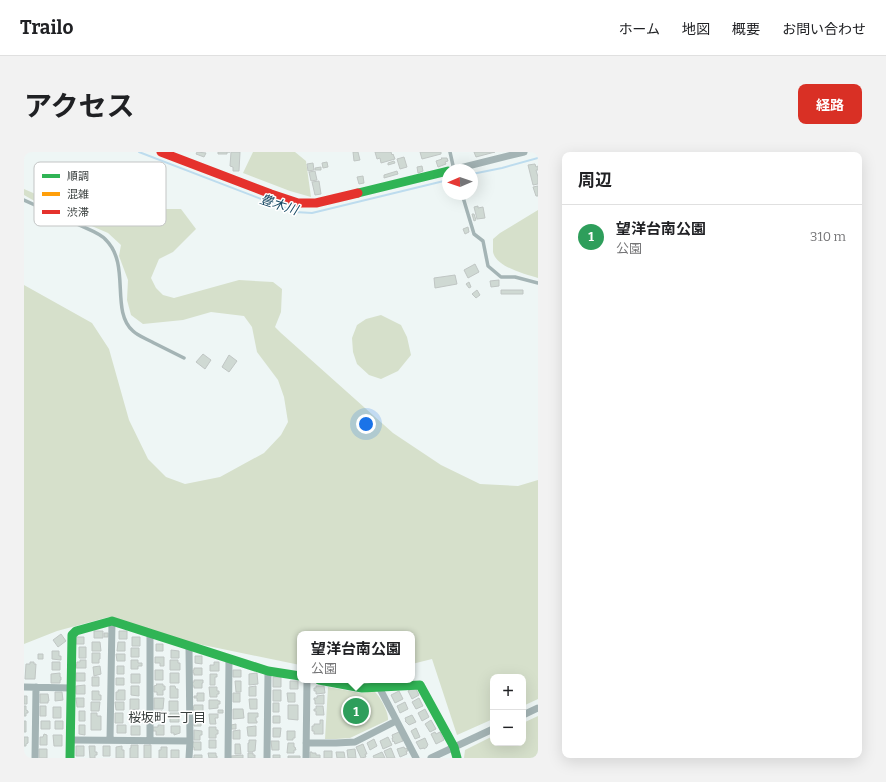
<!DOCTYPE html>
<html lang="ja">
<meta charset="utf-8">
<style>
:root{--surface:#fff;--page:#f2f2f2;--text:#202124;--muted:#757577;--line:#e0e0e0;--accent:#d93025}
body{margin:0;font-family:Bitter,"Noto Sans JP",serif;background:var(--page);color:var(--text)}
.controls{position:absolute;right:12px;bottom:12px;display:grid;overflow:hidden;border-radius:8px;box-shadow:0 4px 16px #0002}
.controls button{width:36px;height:36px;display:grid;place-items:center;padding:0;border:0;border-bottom:1px solid var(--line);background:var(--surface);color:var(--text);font:20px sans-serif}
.compass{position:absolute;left:418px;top:12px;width:36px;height:36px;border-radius:50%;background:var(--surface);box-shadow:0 4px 16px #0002;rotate:268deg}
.you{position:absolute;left:342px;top:272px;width:14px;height:14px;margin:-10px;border:3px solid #fff;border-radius:50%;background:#1a73e8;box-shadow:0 0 0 6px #1a73e833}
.badge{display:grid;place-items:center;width:26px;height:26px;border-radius:50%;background:var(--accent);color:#fff;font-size:13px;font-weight:700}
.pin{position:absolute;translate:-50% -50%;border:2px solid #fff;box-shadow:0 1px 4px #0006}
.popup{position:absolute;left:273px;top:479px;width:118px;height:52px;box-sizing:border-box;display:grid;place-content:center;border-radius:8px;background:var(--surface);filter:drop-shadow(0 1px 3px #0005);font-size:13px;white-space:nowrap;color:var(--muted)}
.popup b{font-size:15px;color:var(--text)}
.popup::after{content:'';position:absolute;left:50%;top:100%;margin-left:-8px;border:8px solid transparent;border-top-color:var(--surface)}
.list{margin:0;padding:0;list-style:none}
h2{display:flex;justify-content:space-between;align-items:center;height:52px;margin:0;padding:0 16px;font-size:17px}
h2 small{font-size:13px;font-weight:400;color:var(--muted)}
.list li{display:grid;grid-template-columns:26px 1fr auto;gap:12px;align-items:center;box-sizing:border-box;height:64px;padding:0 16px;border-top:1px solid var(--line)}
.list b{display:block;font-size:15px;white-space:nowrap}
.list p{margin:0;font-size:13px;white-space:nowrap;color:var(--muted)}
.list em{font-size:13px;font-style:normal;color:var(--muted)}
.map{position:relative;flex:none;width:514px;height:606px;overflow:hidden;border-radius:8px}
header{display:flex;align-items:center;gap:24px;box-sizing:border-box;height:56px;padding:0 20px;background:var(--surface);border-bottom:1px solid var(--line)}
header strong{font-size:19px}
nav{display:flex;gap:22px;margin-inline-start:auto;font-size:14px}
.intro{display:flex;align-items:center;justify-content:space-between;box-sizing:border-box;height:96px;padding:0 24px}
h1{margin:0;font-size:28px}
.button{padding:10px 18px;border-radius:8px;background:var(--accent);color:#fff;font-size:14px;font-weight:700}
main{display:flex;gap:24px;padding:0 24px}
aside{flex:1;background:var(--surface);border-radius:8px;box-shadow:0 4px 16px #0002}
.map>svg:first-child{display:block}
</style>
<header>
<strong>Trailo</strong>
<nav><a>ホーム</a><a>地図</a><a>概要</a><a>お問い合わせ</a></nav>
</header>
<div class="intro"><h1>アクセス</h1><a class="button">経路</a></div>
<main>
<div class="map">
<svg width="514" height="606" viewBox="0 0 514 606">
<rect width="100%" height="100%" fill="#eef6f5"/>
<path fill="#d6e0cb" d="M229 0H271L282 9 287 45 266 39 219 21Z
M0 37 46 57 83 67 95 63 138 57H157L172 77 149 100 135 107 127 126 132 136 139 143 150 146 215 128 249 130 258 137 257 160 251 175 257 181 369 281 417 313 456 332 494 334 514 328V547L499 554V525H469V567L433 583 408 507 388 512V482H276V513L155 488 85 465 33 479 0 492V133L68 171 85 197 105 268 124 307 142 325 161 332 196 325 240 301 257 283 264 270 260 245 254 228 233 200 228 175 220 164 187 160 159 168 119 172 107 163 103 148 104 128 95 104 97 93 84 81 14 51 0 43Z
M514 58V126C501 122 472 115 469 100 469 96 469 91 469 87L476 81Z
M357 163 377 173 383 185 387 203 374 219 357 227 345 223 333 212 329 200 328 186 333 173 342 167Z
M304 535 337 541 350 539C356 544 365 561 364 568L326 586 312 587H301Z
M514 564V606H440L441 598 469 584V591H499V571Z"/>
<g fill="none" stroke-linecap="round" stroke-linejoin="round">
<path stroke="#bddcee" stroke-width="2" d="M0 0H1
M115 0 271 60 288 61 424 28
M448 22 478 16 514 6"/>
</g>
<path fill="#cfd9d3" stroke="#c0c6c4" d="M173 0 182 1 180 5 172 2Z
M194 0H206H203V2H194Z
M207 0H216L215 19H209V15L206 14Z
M329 0H334L336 8 330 9Z
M351 0H367L368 3 369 2 371 7 357 11 356 6 353 7Z
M396 0H417V2L398 7Z
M450 0H471L452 5Z
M380 5 383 15 376 17 373 7Z
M417 6H423L424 9 421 10 422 12 414 15 412 9 418 7Z
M370 9 371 11 364 13V11Z
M303 10 304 15 299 16 298 11Z
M289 11 290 18 284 19 283 12Z
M511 12 512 15 514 14V18H512L514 25V32L509 33 504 13Z
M398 14 399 19 394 21 393 15Z
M297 15V18H291V16Z
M291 19 293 28 287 29 285 20Z
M373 19 374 22 360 26V23Z
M339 24 340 31 335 32 333 25Z
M295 29 297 42 291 43 288 30Z
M514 34V44H512L509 35Z
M454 54V56L459 55 461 66 453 67 450 55Z
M448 62H450L452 68 450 69Z
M444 75 445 80 441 82 439 77Z
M451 112 455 120 444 126 440 118Z
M431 123 433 132 411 136 410 126Z
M475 128V134L467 135 466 129Z
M445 130 447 135 445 136 442 132Z
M453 138 456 143 452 146 448 142Z
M477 138H499V142H477Z
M179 202 187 208 181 217 172 210Z
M205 203 213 209 205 220 198 215Z
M70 479H79V486H70Z
M95 479H103V487H95Z
M80 481H84V485H80Z
M37 482 42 489 34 495 29 488Z
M52 485H60V492H52Z
M108 485H116V494H108Z
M68 490H76L77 499H68Z
M94 490H101V499H93Z
M132 492H139V499H132Z
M55 495H62V506H55Z
M107 496H115V505H107Z
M147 498 155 499V506H147Z
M28 499H35V504H37V508L28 507Z
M68 501H76V507H75V511H68Z
M14 502H19V507H14Z
M92 502H101V509H93Z
M171 504H178V512L171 511Z
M131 505H140V514H136V511H131Z
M56 508H62V516H52L53 510H56Z
M107 508H114V511H118V514H114V517H107Z
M146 508H154V511H156V518H146Z
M6 510H10V512H12L11 527H1L2 512H6Z
M28 510H36V518H28Z
M190 510H195V519H186V513H190Z
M76 514 77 522 70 524 69 515Z
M93 514H100V522H93Z
M170 516H178V523H170V521H169V518H170Z
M131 518H139V528H131Z
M209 518H217V525H209Z
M36 521V525H37V528H36V531H27V522Z
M52 521H61V529H52Z
M146 521H155V531H146Z
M233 521 234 532 225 533V522Z
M107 522H116V531H107Z
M186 522H193V525H191V533H186Z
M68 525H75V534H68Z
M249 525H257V535H249Z
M92 526H100V533H92Z
M170 528H179V531H178V536H170V534H168V530H170Z
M211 529H217V540H212Z
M266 529H274V537H266Z
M132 532H139V534H141V538H139V543H133V540H130V534L133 533Z
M61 533V542H52V534Z
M107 534H115V544L107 543Z
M146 534H151L152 537H154V546H146Z
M232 534V544H225V535Z
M292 534H300L301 541 292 542V539H290V536H292Z
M185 535H193V539H195V542H193V545H186Z
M391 535 395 543 388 547 384 539Z
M94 538H101V548H92V540H94Z
M249 538H257V549H249Z
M68 539H75V543H77V548H68Z
M375 539 379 547 371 551 367 543Z
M31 540H38L39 548 31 549Z
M173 541H180V549H173V546H170V544H173Z
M209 541H216V550H209Z
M263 541H271V550H264Z
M16 542H24L25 549H24V551H16Z
M300 543V552H291V548H290V546H293V544Z
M0 544H3V552H0Z
M52 546H60V555H53Z
M130 546H140L139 557H130Z
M395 546 399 554 392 557 388 550Z
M106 547H115V557L106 558Z
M225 547H233V557H226Z
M185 548H194V549H196V552H194V556L185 557Z
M145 549H154V559H145Z
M67 550H76L75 559H67Z
M91 550H100V558H92Z
M381 550 384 557 376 561 373 554Z
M249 551H255V560H249Z
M170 553H179V562H171V558H169Z
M264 553H274V568L264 567Z
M0 554H2V558L4 559V561H2V564H0Z
M16 554H22V564H16Z
M292 554H299L300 563H292V559H290V557H292Z
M29 555H37V566H29Z
M209 557H219L220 566 209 567Z
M401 557 405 565 398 569 394 561Z
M194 558H199V561H194Z
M55 559H61V569H55Z
M131 559H138V568H130Z
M107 560H113V564H115V570H107Z
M67 561H73V564H77V578H67Z
M91 561H99V571H91Z
M146 561H155V570H146Z
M224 561H234V565H232V569H233V571H224Z
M185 562H194V566H191L192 572H186Z
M388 563 392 570 385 573 381 569H382L381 566Z
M249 564H256V571H249Z
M170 565H177V574H170V571H169Z
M296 568H299V582H290V579H288V574H290V572H296Z
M407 568 412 577 406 580 401 572Z
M0 569H2V580H0Z
M17 569H26V577H17Z
M31 569H39V577H31Z
M212 572V577H207V573Z
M55 573H61V583L55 582Z
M93 573H102V581H93Z
M134 573H140V583H132V579H129V575H134Z
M107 574H116V583H107Z
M147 574H156V581L150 583V581H147Z
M232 574V584H224L223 575Z
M185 575H192V578H194V582H192V586H185Z
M249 576H257L256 585H249Z
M392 576 396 585 391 587 387 579Z
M170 578 178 579V583H176V588H170Z
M216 578V587H209V579Z
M263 579H271V586H269V588H263Z
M375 580 379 589 371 592 370 589 369 590 368 586H369L368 583Z
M411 580 412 582 416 580 420 588 412 592 407 582Z
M20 582 23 583V593H16V585H19Z
M29 583H38V594H30Z
M0 585H4V591L2 592V594H0Z
M364 585 368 593 359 597 356 589Z
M401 586 404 593 403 594V595L400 597V596L396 597 392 590Z
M350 587 353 594 346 598 343 591Z
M185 588H192V596H185Z
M225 588H232L231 599H229V600H224V591H225Z
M247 589H255V598H248Z
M168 590H177V598H170V595H168Z
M264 591H270V595H271L272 598H270V601H263Z
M211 592H216L217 602H211Z
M339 592 343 602H341L342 605 337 606 332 595Z
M107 593H114V606H106V596H107Z
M120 593H127V606H120Z
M52 594H60V604H52Z
M65 594H71V600H73V603H71V606H66Z
M79 594H86V604H79Z
M98 594V598H100V606H92V595Z
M137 595H143V606H135V598H137Z
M380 595 381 597 383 596 384 599H382L383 602 376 605 373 597Z
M367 596 371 606H363L360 599Z
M15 597H23V606H15Z
M331 597 332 606H324L323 598Z
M147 598H155V606H147Z
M300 599H308V606H300Z
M286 600H288V601H292V603H296V606H286Z
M312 600H320L321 606H313Z
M358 600 361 606H350L349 604Z
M184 601H192V604H193V606H185Z
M224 601H229V603H231V606H224Z
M170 603H178V606H169H170Z
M219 603V606H207V604Z
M249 603H256V606H249Z
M264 604H276V606H264Z"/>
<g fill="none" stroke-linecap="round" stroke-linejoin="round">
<path stroke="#a4b4b5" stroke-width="3.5" d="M426 0 430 18
M438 42 450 82 459 89 464 114 477 125H491L514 131
M0 48C18 56 37 65 55 73 63 77 76 81 82 88 107 113 86 159 109 179 114 184 123 187 130 191 140 196 150 201 160 206"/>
<path stroke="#a4b4b5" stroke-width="7" d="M428 18 500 0
M126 482V589
M0 535 47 536
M355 535 392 606
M499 563 514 556
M47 588 166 589
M86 588 88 469
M282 591H312L331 590 372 569
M11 606 12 535
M165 606 166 589 165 495
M204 606 205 507
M243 606 244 519
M282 606 283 528
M407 606 469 577"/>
<path stroke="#30b455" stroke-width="9" d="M334 41 424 19
M295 528 338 536 396 533 430 595 433 606
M46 606 48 483 52 479 88 469 244 519 276 524"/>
<path stroke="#e5322d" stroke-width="9" d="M137 0 247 42 274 51H292L334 41"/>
</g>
<g text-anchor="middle" stroke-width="3" stroke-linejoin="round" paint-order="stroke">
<g font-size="13" font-style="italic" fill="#164863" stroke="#fff">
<text transform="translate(255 52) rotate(18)" y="5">豊木川</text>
</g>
<g font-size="13" fill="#383e3d" stroke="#fff">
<text x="143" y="570">桜坂町一丁目</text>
</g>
</g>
<rect x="10" y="10" width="132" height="64" rx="6" fill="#fff" stroke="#c3c5c5" stroke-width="1"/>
<rect x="18" y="22" width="18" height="4" fill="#30b455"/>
<rect x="18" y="40" width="18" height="4" fill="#ff9f0a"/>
<rect x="18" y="58" width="18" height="4" fill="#e5322d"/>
<g font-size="11" fill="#383e3d">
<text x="43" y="28">順調</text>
<text x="43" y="46">混雑</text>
<text x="43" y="64">渋滞</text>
</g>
</svg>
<div class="controls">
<button>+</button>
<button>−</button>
</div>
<svg class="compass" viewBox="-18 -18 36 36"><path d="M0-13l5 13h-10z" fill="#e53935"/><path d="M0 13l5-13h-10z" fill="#757577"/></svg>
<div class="you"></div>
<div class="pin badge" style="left:332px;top:559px;background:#2e9e5b">1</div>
<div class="popup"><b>望洋台南公園</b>公園</div>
</div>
<aside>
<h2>周辺<small></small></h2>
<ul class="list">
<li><span class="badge" style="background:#2e9e5b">1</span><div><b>望洋台南公園</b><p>公園</p></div><em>310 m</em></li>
</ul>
</aside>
</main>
